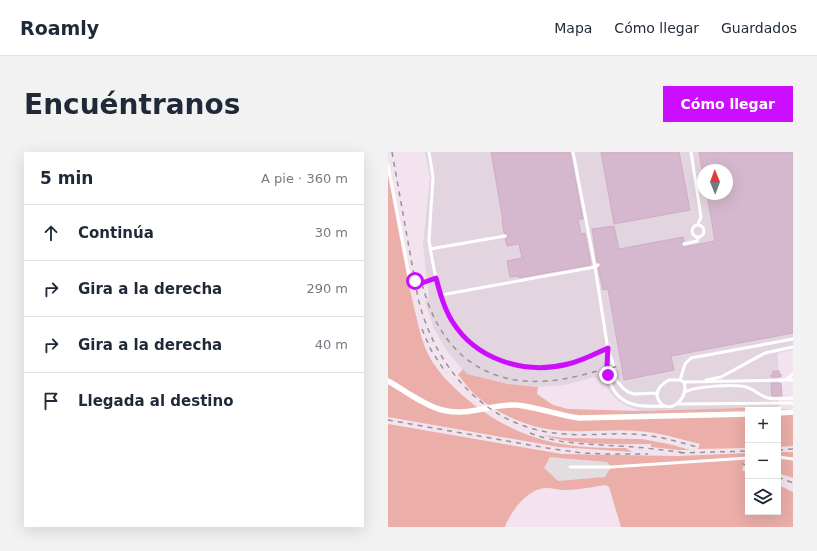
<!DOCTYPE html>
<html lang="es">
<meta charset="utf-8">
<style>
:root{--surface:#fff;--page:#f2f2f3;--text:#1f2937;--muted:#747a83;--line:#e0e1e3;--accent:#cc0eff}
body{margin:0;font-family:"DejaVu Sans",sans-serif;background:var(--page);color:var(--text)}
.controls{position:absolute;right:12px;bottom:12px;display:grid;overflow:hidden;border-radius:0px;box-shadow:0 4px 16px #0002}
.controls button{width:36px;height:36px;display:grid;place-items:center;padding:0;border:0;border-bottom:1px solid var(--line);background:var(--surface);color:var(--text);font:20px sans-serif}
.compass{position:absolute;left:309px;top:12px;width:36px;height:36px;border-radius:50%;background:var(--surface);box-shadow:0 4px 16px #0002;rotate:359deg}
.stop{position:absolute;width:12px;height:12px;margin:-9px;border:3px solid #cc0eff;border-radius:50%;background:#fff}
.stop.end{background:#cc0eff;border-color:#fff;box-shadow:0 1px 4px #0008}
.list{margin:0;padding:0;list-style:none}
h2{display:flex;justify-content:space-between;align-items:center;height:52px;margin:0;padding:0 16px;font-size:17px}
h2 small{font-size:13px;font-weight:400;color:var(--muted)}
.list li{display:grid;grid-template-columns:26px 1fr auto;gap:12px;align-items:center;box-sizing:border-box;height:56px;padding:0 16px;border-top:1px solid var(--line)}
.list b{display:block;font-size:15px;white-space:nowrap}
.list em{font-size:13px;font-style:normal;color:var(--muted)}
.icon{flex:none;width:22px;height:22px;fill:none;stroke:currentColor;stroke-width:2;stroke-linecap:round;stroke-linejoin:round}
.map{position:relative;flex:none;width:405px;height:375px;overflow:hidden;border-radius:0px}
header{display:flex;align-items:center;gap:24px;box-sizing:border-box;height:56px;padding:0 20px;background:var(--surface);border-bottom:1px solid var(--line)}
header strong{font-size:19px}
nav{display:flex;gap:22px;margin-inline-start:auto;font-size:14px}
.intro{display:flex;align-items:center;justify-content:space-between;box-sizing:border-box;height:96px;padding:0 24px}
h1{margin:0;font-size:28px}
.button{padding:10px 18px;border-radius:0px;background:var(--accent);color:#fff;font-size:14px;font-weight:700}
main{display:flex;gap:24px;padding:0 24px}
aside{flex:1;background:var(--surface);border-radius:0px;box-shadow:0 4px 16px #0002}
.map>svg:first-child{display:block}
</style>
<header>
<strong>Roamly</strong>
<nav><a>Mapa</a><a>Cómo llegar</a><a>Guardados</a></nav>
</header>
<div class="intro"><h1>Encuéntranos</h1><a class="button">Cómo llegar</a></div>
<main>
<aside>
<h2>5 min<small>A pie · 360 m</small></h2>
<ul class="list">
<li><svg class="icon" aria-label="ahead" viewBox="0 0 24 24"><path d="M12 20V5M6 11l6-6 6 6"/></svg><div><b>Continúa</b></div><em>30 m</em></li>
<li><svg class="icon" aria-label="right" viewBox="0 0 24 24"><path d="M7 20v-9h11M14 6l5 5-5 5"/></svg><div><b>Gira a la derecha</b></div><em>290 m</em></li>
<li><svg class="icon" aria-label="right" viewBox="0 0 24 24"><path d="M7 20v-9h11M14 6l5 5-5 5"/></svg><div><b>Gira a la derecha</b></div><em>40 m</em></li>
<li><svg class="icon" aria-label="arrive" viewBox="0 0 24 24"><path d="M6 21V4h12l-3 4 3 4H6"/></svg><div><b>Llegada al destino</b></div></li>
</ul>
</aside>
<div class="map">
<svg width="405" height="375" viewBox="0 0 405 375">
<rect width="100%" height="100%" fill="#f3e3ee"/>
<path fill="#e2d5df" fill-rule="evenodd" d="M37 0H405V198L390 201 391 258H383V255L252 259 239 254 231 249 223 242 217 231 206 225 177 233 150 235 120 232 79 222 61 202 46 177 37 150 41 144 35 93 42 26ZM315 18H339V42H315Z"/>
<path fill="#ebaea8" d="M0 23C8 64 15 106 24 147 29 166 32 185 40 202 48 218 60 230 73 242 101 267 136 286 174 292 195 296 217 296 238 296L244 300 171 295 0 265Z
M75 217 79 222 120 232 150 235 149 242 165 253 180 257 252 259 383 255 384 258 405 257V294L390 295V258H360V296L310 297 312 292C291 287 271 280 249 279 227 277 205 280 182 279 150 279 118 267 92 247 84 241 77 231 70 223Z
M0 272 174 302 290 304 360 301V310L357 309 354 318 360 321V360H390V333L405 340V375H233L221 335 217 333C204 335 190 338 176 338 170 338 164 336 158 336 140 336 122 360 117 375H0Z
M155 283 175 286 254 287 285 293 302 298H290L263 295V292C230 292 186 294 155 283Z
M390 300H405V326L390 321Z"/>
<path fill="#e3dce1" d="M162 305 219 310 223 315 217 325 170 329 156 316Z"/>
<path fill="#d5b8ce" stroke="#d1aac7" d="M103 0H182L195 67H190L193 82 197 81 203 113 131 126 130 124 122 125 119 109 134 106 131 92 119 94 117 87 120 84 119 82 116 81 114 69H115Z
M213 0H291L302 58 226 72Z
M311 0H405V181L283 204 286 218 236 228 220 137 215 138 210 116 213 112 209 110 204 77 226 74 231 97 295 85 296 89 293 92 296 95 327 89 319 42H339V18H314Z
M385 219H391V222H393V225H383V223L385 222Z
M383 231H393L394 244H384Z"/>
<g fill="none" stroke-linecap="round" stroke-linejoin="round">
<path stroke="#fff" stroke-width="3" d="M41 0 45 25 41 88C45 115 50 142 63 167 84 208 138 223 180 212 194 209 207 202 220 196
M185 0 207 115 220 198 225 211 228 228 235 236 240 240 246 242 269 241
M303 0 313 65 310 72
M0 13 21 123 27 129 33 131 48 126
M304 79a6 6 0 1 1 12 0a6 6 0 1 1-12 0Z
M296 92 309 89 311 85
M42 97 117 84
M53 143 207 115 210 113
M220 200C218 223 221 247 248 253 257 255 267 254 277 254
M281 228H292L296 230C302 249 276 267 269 244 269 236 274 232 281 228Z
M292 228 297 212 303 206 405 187
M318 228 333 225 377 201 405 195
M398 228 405 222
M296 230 405 228
M297 240C308 234 346 232 358 235 366 237 372 244 380 246 388 248 397 246 405 246
M290 252 405 251
M390 305 405 307
M182 315H223L360 306"/>
<path stroke="#fff" stroke-width="5.5" d="M0 229C18 239 35 253 54 258 79 265 103 252 128 253 149 255 170 263 191 266L360 262
M390 261 405 260"/>
<path stroke="#949494" stroke-width="1.5" stroke-dasharray="5 5" stroke-linecap="butt" d="M4 0 30 146C47 217 100 278 177 282 199 284 222 281 244 282 267 283 289 289 312 296
M32 122C45 189 87 234 158 229 183 228 208 218 233 214
M34 177 43 198 58 221
M0 268 159 296 194 301 217 302H260
M142 281C170 292 200 292 230 294 253 295 275 298 298 301
M390 298 405 297
M292 301 360 299
M355 312 360 314
M390 325 405 331"/>
</g>
<g fill="none" stroke-linecap="round" stroke-linejoin="round">
<path stroke="#cc0eff" stroke-width="5" d="M27 129 34 131 48 126C52 141 56 156 64 169 88 208 137 223 180 212 194 209 207 202 220 196L219 213 220 223"/>
</g>
</svg>
<div class="controls">
<button>+</button>
<button>−</button>
<button><svg class="icon" aria-label="layers" viewBox="0 0 24 24"><path d="M12 4l9 5-9 5-9-5zM3 14l9 5 9-5"/></svg></button>
</div>
<svg class="compass" viewBox="-18 -18 36 36"><path d="M0-13l5 13h-10z" fill="#e53935"/><path d="M0 13l5-13h-10z" fill="#747a83"/></svg>
<div class="stop" style="left:27px;top:129px"></div>
<div class="stop end" style="left:220px;top:223px"></div>
</div>
</main>
